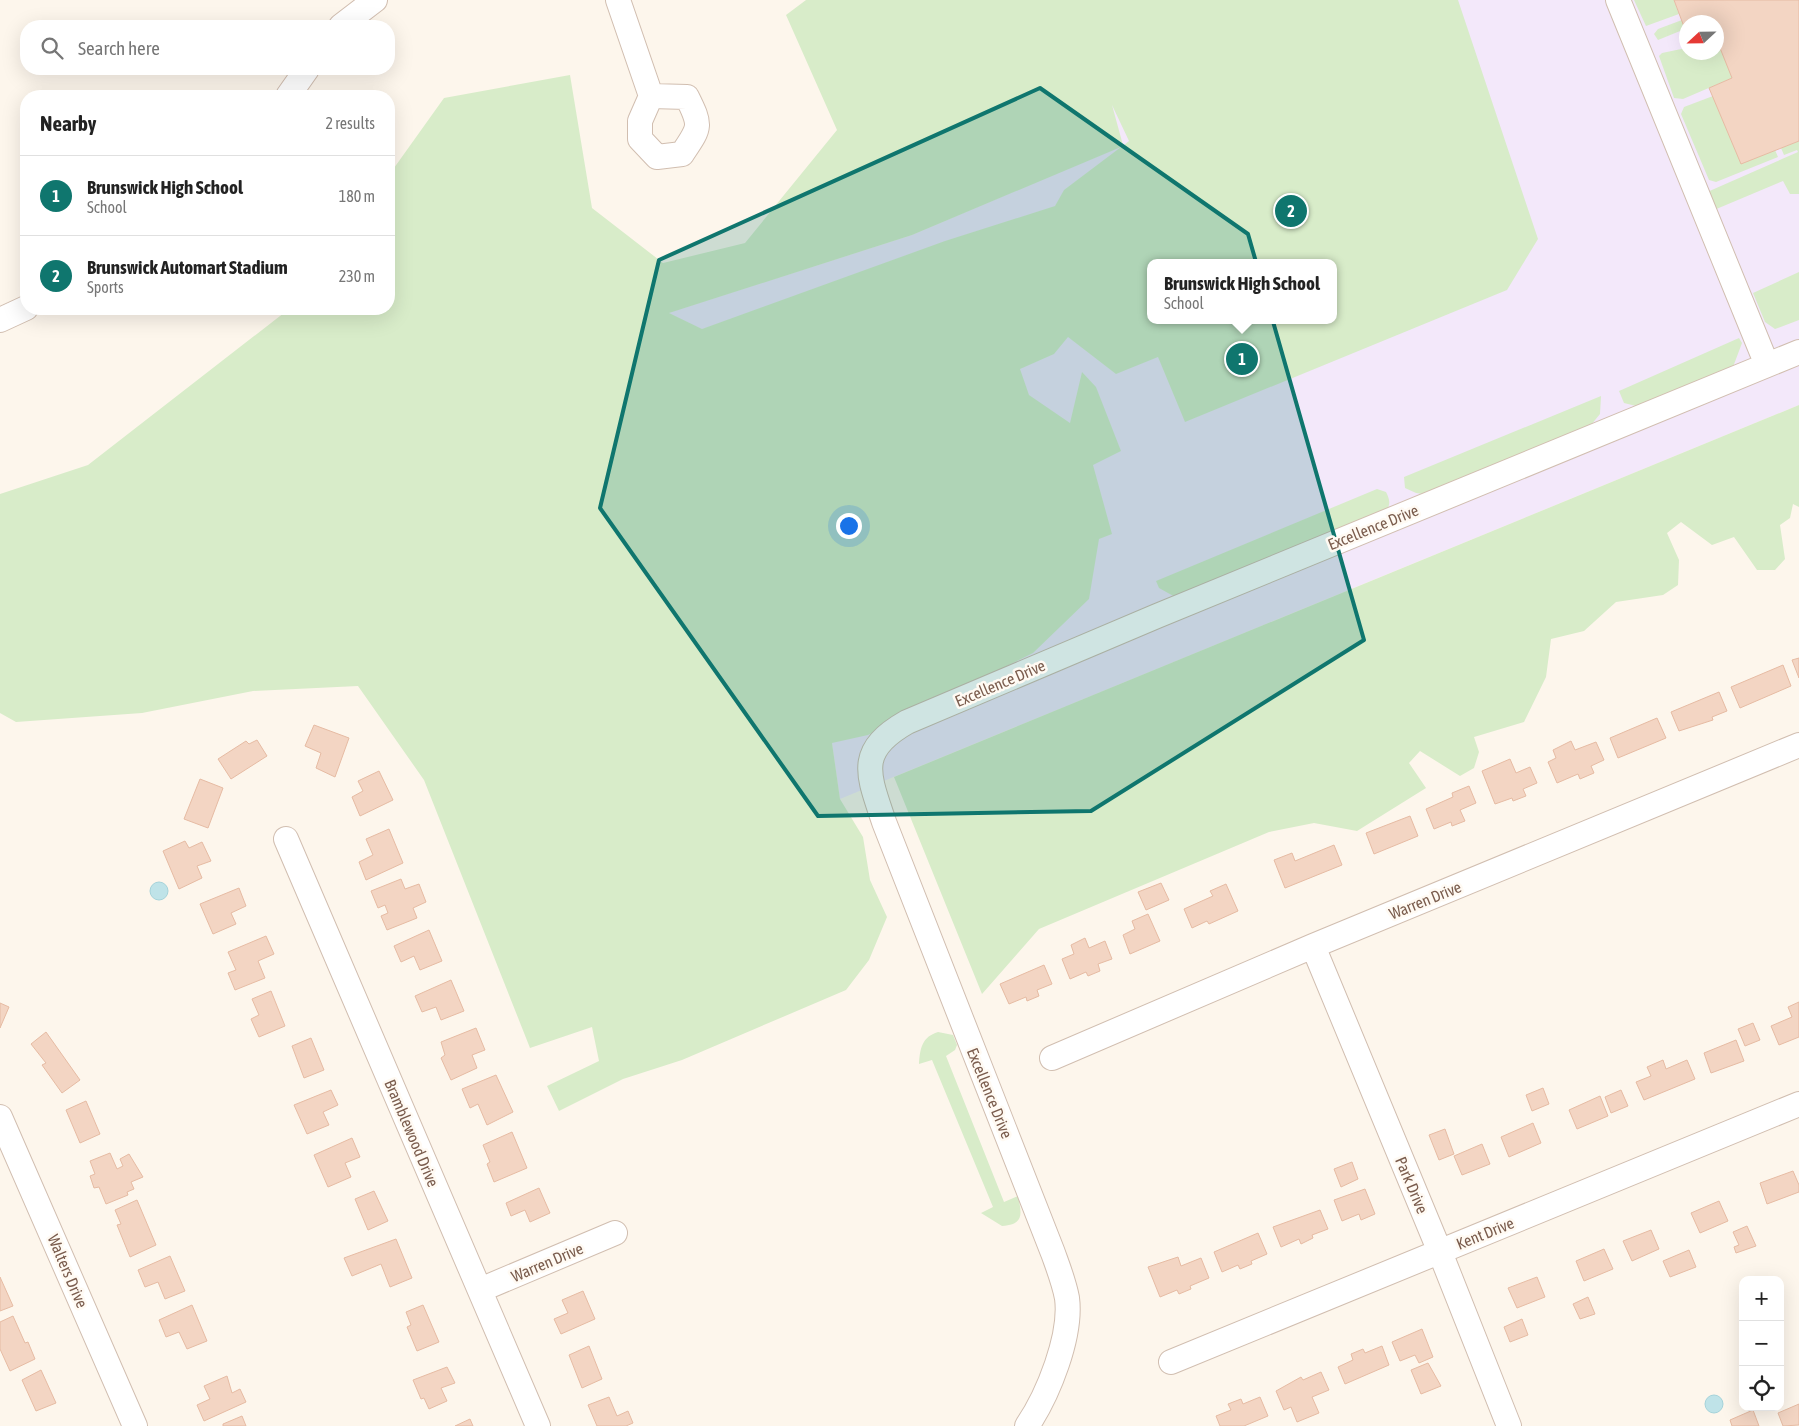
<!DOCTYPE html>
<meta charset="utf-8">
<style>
:root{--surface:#fff;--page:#f2f2f2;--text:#222;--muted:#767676;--line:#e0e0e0;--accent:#0f766e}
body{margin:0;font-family:"Asap Condensed",sans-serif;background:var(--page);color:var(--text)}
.controls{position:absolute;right:15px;bottom:15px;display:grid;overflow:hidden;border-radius:10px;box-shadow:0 5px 20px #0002}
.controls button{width:45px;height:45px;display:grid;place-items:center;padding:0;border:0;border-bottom:1px solid var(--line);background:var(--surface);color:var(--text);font:25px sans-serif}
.compass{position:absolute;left:1679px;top:15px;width:45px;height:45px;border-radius:50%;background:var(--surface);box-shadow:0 5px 20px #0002;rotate:248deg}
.you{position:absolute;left:848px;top:525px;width:18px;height:18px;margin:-12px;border:4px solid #fff;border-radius:50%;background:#1a73e8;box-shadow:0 0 0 8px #1a73e833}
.badge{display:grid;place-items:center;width:32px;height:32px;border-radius:50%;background:var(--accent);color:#fff;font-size:16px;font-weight:700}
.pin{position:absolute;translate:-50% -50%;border:2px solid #fff;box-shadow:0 1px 5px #0006}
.popup{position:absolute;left:1147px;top:259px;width:190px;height:65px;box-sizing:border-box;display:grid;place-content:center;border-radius:10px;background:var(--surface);filter:drop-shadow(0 1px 4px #0005);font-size:16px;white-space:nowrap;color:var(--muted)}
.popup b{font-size:19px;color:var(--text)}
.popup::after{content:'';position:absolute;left:50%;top:100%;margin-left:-10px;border:10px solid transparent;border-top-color:var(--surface)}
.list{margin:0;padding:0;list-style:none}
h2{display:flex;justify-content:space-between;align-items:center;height:65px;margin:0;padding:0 20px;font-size:21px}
h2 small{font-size:16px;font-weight:400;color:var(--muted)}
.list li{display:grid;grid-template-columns:32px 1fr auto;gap:15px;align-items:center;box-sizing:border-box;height:80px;padding:0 20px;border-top:1px solid var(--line)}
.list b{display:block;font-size:19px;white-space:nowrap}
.list p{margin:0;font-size:16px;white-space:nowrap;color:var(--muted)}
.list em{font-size:16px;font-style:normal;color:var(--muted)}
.icon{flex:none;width:28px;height:28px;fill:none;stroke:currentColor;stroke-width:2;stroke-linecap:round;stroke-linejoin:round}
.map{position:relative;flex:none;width:1799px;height:1426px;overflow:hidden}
.search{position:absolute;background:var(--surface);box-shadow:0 5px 20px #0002;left:20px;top:20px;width:375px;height:55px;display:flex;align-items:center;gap:12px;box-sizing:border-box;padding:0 18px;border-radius:20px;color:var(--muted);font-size:19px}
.panel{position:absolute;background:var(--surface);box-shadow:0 5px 20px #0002;left:20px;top:90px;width:375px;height:225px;border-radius:20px}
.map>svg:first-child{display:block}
</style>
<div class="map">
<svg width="1799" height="1426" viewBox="0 0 1799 1426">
<rect width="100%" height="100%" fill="#fdf6ec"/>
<path fill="#f3e8fa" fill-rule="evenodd" d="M1147 0H1799V405L840 799 832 743 668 313 912 235 1123 145 1110 101ZM1686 22H1716V52H1686ZM1151 263H1333V320H1151Z"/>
<path fill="#d8ecc9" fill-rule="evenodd" d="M806 0H1458L1538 239 1507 290 1185 422 1158 357 1116 374 1068 337 1054 354 1020 369 1029 395 1070 423 1082 372 1096 387 1121 451 1093 465 1112 534 1099 539 1089 599 1033 653 868 735 832 743 840 799 863 837 870 880 887 917 869 960 846 990 682 1060 623 1079 559 1111 547 1086 599 1061 592 1027 530 1048 424 780 358 686 253 691 142 713 16 722 0 713V494L88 465 289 309H389V175L444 98 570 75 592 208 663 263 745 243 837 130 786 15ZM1112 105 1129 141 1124 145H1123ZM1121 147 1064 190 1055 206 945 241 702 329 669 313 912 235ZM1151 263H1333V320H1151Z
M1634 0H1674L1679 14 1646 26Z
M1682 20 1685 29 1658 40 1654 34 1658 29Z
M1717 38 1732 78 1683 99 1674 98 1659 56 1662 53 1686 48V52H1716Z
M1713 96 1741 163 1775 150 1778 157 1716 182 1709 180 1681 114 1684 107Z
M1799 141V194H1790L1783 181 1714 210 1705 193 1798 152 1797 150 1784 155 1781 148Z
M1799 272V320L1775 329 1765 322 1753 293Z
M1739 338 1742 343 1733 367 1640 407 1624 403 1619 391Z
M1601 396 1600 414 1591 425 1429 495 1416 493 1405 488 1404 477Z
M1799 405V507L1793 504 1790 518 1780 525 1785 559 1775 570H1757L1734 537 1712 545 1681 522 1667 533 1679 560 1678 585 1663 595 1616 602 1584 631 1551 639 1546 677 1524 722 1474 737 1479 752 1474 768 1460 776 1420 751 1409 763 1426 788 1357 831 1314 823 1269 832 1039 929 982 994 894 777Z
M1377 489 1386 492C1390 500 1391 505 1385 512L1177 598 1159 588 1156 581Z
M938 1032 953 1035 957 1045 955 1050 946 1056 1004 1202 1018 1196C1022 1215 1024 1224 1002 1226L981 1213 993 1207 932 1060 919 1064C920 1048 922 1037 938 1032Z"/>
<path fill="#bfe3e8" stroke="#a5d3da" d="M150 891a9 9 0 1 1 18 0a9 9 0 1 1-18 0Z
M1705 1404a9 9 0 1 1 18 0a9 9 0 1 1-18 0Z"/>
<path fill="#f3d5c3" stroke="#e6bba3" d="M1674 0H1799V141L1741 164 1709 88 1732 78 1716 38V22H1686V32Z
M1799 658V678L1792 660Z
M1783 665 1791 686 1740 708 1731 687Z
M1719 692 1727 711 1712 717 1713 720 1679 731 1671 712Z
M1657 718 1666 738 1618 758 1610 738Z
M314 725 349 738 335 777 316 768 321 753 305 746Z
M257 740 267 756 231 779 218 759 246 741 249 744Z
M1571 741 1575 750 1596 742 1604 760 1591 766 1594 773 1580 779 1578 774 1557 783 1548 762 1556 758 1553 750Z
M1510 759 1516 773 1530 767 1537 783 1523 789 1526 796 1513 801 1512 798 1495 804 1482 771Z
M379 771 393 800 360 816 352 797 363 791 358 781Z
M200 779 223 788 208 828 184 819Z
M1469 786 1476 803 1460 810 1465 821 1452 826 1451 822 1434 829 1426 809 1453 797 1452 793Z
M1410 816 1418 836 1374 854 1366 833Z
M389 829 403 863 366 880 359 862 373 855 366 839Z
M185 841 189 848 202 842 211 861 197 866 202 878 179 889 163 851Z
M1334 845 1342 865 1285 888 1274 860 1292 853 1295 861Z
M401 879 405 889 419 884 426 902 413 908 417 918 387 930 381 916 388 913 385 905 378 908 371 891Z
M1161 883 1169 900 1146 910 1138 892Z
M1226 884 1238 911 1209 924 1207 921 1192 928 1184 909 1213 896 1210 891Z
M239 888 246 906 231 913 236 924 213 934 200 904Z
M1148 914 1160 941 1130 954 1123 935 1135 929 1132 921Z
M429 930 442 961 420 970 414 956 401 962 394 946Z
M266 936 274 954 258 961 265 978 235 990 228 973 236 970 228 952Z
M1085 938 1089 948 1105 941 1112 959 1098 964 1100 971 1088 976 1086 972 1070 979 1062 959 1074 954 1071 945Z
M1044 965 1052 984 1037 990 1039 996 1027 1001 1026 997 1009 1004 1000 984Z
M451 980 464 1011 441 1020 436 1007 422 1012 415 996Z
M271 991 285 1026 259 1037 251 1019 259 1015 252 999Z
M1799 1002V1037L1779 1045 1771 1026 1792 1017 1788 1007Z
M0 1003 9 1007 0 1028Z
M1753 1023 1760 1040 1745 1046 1738 1029Z
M476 1028 485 1050 472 1055 477 1068 451 1080 441 1058 445 1055 441 1042Z
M46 1032 80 1080 62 1093 42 1065 46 1063 31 1044Z
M311 1038 324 1070 304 1078 292 1046Z
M1736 1040 1744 1061 1711 1073 1704 1053Z
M1663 1060 1666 1069 1687 1060 1695 1079 1644 1100 1636 1082 1651 1076 1647 1067Z
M496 1075 513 1112 487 1125 478 1104 470 1108 462 1089Z
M1543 1088 1549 1104 1532 1111 1526 1095Z
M331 1090 338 1105 323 1112 329 1125 307 1134 294 1105Z
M1621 1090 1628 1106 1611 1113 1605 1097Z
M1600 1096 1608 1116 1577 1129 1569 1110Z
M86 1101 100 1134 80 1143 66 1110Z
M1533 1123 1541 1143 1509 1157 1501 1137Z
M1445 1129 1454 1154 1439 1160 1429 1135Z
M512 1132 527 1168 494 1182 487 1164 490 1162 483 1145Z
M352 1138 360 1157 345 1163 351 1177 328 1187 314 1155Z
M1482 1144 1490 1164 1462 1175 1454 1156Z
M110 1153 117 1169 123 1166 120 1159 129 1154 143 1177 131 1182 134 1189 127 1192 128 1195 106 1204 99 1187 94 1188 90 1176 95 1174 90 1161Z
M1352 1162 1358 1179 1341 1187 1334 1169Z
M1793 1171 1799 1185V1192L1767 1204 1760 1183Z
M539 1188 550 1213 530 1222 525 1210 511 1216 506 1203Z
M1365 1189 1375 1214 1361 1220 1359 1214 1342 1221 1334 1200Z
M374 1191 388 1221 368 1230 355 1199Z
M137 1200 156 1245 130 1257 117 1225 121 1224 115 1210Z
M1719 1201 1728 1221 1700 1233 1691 1213Z
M1320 1210 1328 1229 1312 1235 1313 1238 1301 1244 1299 1239 1281 1247 1273 1227Z
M1747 1226 1756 1246 1736 1253 1734 1247 1739 1245 1733 1232Z
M1651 1230 1659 1249 1632 1261 1623 1241Z
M1258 1233 1267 1254 1251 1261 1252 1264 1240 1269 1238 1265 1222 1272 1214 1252Z
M396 1239 412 1278 390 1287 381 1264 352 1276 344 1258Z
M1604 1249 1613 1269 1584 1281 1576 1261Z
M1689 1250 1696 1267 1670 1277 1663 1261Z
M170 1256 185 1291 165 1299 158 1282 145 1287 138 1270Z
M1178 1257 1181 1266 1201 1258 1209 1278 1190 1286 1191 1289 1179 1294 1177 1290 1160 1297 1148 1267Z
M0 1277 13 1306 0 1311Z
M1537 1277 1545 1297 1517 1308 1508 1288Z
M583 1291 595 1319 561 1334 554 1319 568 1313 562 1300Z
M1588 1297 1595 1314 1580 1319 1573 1304Z
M192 1305 207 1341 187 1349 179 1332 166 1337 159 1320Z
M423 1305 439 1342 417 1351 407 1327 411 1325 406 1312Z
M13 1316 25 1343 28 1342 35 1359 10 1371 0 1349V1322Z
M1522 1319 1528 1335 1510 1342 1504 1327Z
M1422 1329 1433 1357 1419 1363 1415 1355 1400 1361 1392 1342Z
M589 1346 602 1379 582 1388 569 1355Z
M1382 1346 1389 1365 1345 1384 1338 1367 1353 1360 1351 1354 1363 1349 1365 1353Z
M1428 1363 1441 1386 1421 1394 1411 1370Z
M447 1367 455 1383 441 1388 447 1401 429 1409 424 1398 421 1399 413 1380Z
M41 1370 56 1403 36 1411 22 1380Z
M1321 1372 1329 1390 1312 1397 1319 1413 1297 1422 1291 1407 1284 1410 1276 1391 1301 1377 1303 1380Z
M227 1376 232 1393 240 1389 246 1402 204 1421 197 1405 210 1399 204 1386Z
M609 1397 617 1416 628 1411 633 1423 626 1426H597L588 1405Z
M1260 1397 1268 1416 1244 1426H1220L1216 1416 1231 1410 1228 1404 1241 1399 1243 1404Z
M1799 1404V1425L1783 1426 1778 1413Z
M1753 1410 1759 1426H1732L1730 1420Z
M242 1416 246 1426H223V1424Z
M470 1419 473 1426H455Z"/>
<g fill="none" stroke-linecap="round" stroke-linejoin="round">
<g stroke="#d1beb0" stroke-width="26">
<path id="minor" d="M618 0 651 96 640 121V139L657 157 682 154C700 127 702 127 687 97L651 96
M1618 0 1767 365
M341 26 375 0
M288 96 307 69
M0 320 26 308
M286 839 538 1426
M1313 946 1440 1252 1509 1426
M1052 1058 1313 946 1799 745
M0 1117 135 1426
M480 1290 615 1233
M1171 1362 1799 1104
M1027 1426C1048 1395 1072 1336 1067 1298 1064 1282 1058 1267 1053 1253L884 822C868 774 856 751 907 722L1157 616 1799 352"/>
</g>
<use href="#minor" stroke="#fff" stroke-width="24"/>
</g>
<path fill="#0f766e" fill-opacity="0.2" stroke="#0f766e" stroke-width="4" stroke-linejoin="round" d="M1040 88 1248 234 1364 640 1091 811 818 816 600 508 659 260Z"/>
<g text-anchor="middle" stroke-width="5" stroke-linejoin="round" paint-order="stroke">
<g font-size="16" fill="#7a5c4d" stroke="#fffaf3">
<text transform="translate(1373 527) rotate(-22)" y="6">Excellence Drive</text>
<text transform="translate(1000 683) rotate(-23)" y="6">Excellence Drive</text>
<text transform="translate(1425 900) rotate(-22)" y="6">Warren Drive</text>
<text transform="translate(990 1093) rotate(68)" y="6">Excellence Drive</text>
<text transform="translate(412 1133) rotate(67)" y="6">Bramblewood Drive</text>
<text transform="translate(1412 1185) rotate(67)" y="6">Park Drive</text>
<text transform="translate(1485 1233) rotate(-22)" y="6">Kent Drive</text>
<text transform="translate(547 1262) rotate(-23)" y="6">Warren Drive</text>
<text transform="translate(68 1271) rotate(67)" y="6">Walters Drive</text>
</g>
</g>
</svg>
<div class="controls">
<button>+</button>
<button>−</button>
<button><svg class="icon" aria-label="locate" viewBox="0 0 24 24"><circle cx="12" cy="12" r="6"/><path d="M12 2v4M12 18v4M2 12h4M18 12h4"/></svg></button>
</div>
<svg class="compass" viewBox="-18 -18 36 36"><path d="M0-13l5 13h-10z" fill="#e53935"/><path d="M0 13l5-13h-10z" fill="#767676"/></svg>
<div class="you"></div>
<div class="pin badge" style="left:1242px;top:359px">1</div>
<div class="popup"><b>Brunswick High School</b>School</div>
<div class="pin badge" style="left:1291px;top:211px">2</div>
<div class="search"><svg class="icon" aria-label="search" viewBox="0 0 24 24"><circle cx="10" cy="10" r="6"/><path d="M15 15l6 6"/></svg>Search here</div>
<section class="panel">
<h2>Nearby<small>2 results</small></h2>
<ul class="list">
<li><span class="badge">1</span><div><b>Brunswick High School</b><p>School</p></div><em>180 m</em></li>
<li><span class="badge">2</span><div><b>Brunswick Automart Stadium</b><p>Sports</p></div><em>230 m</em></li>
</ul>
</section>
</div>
